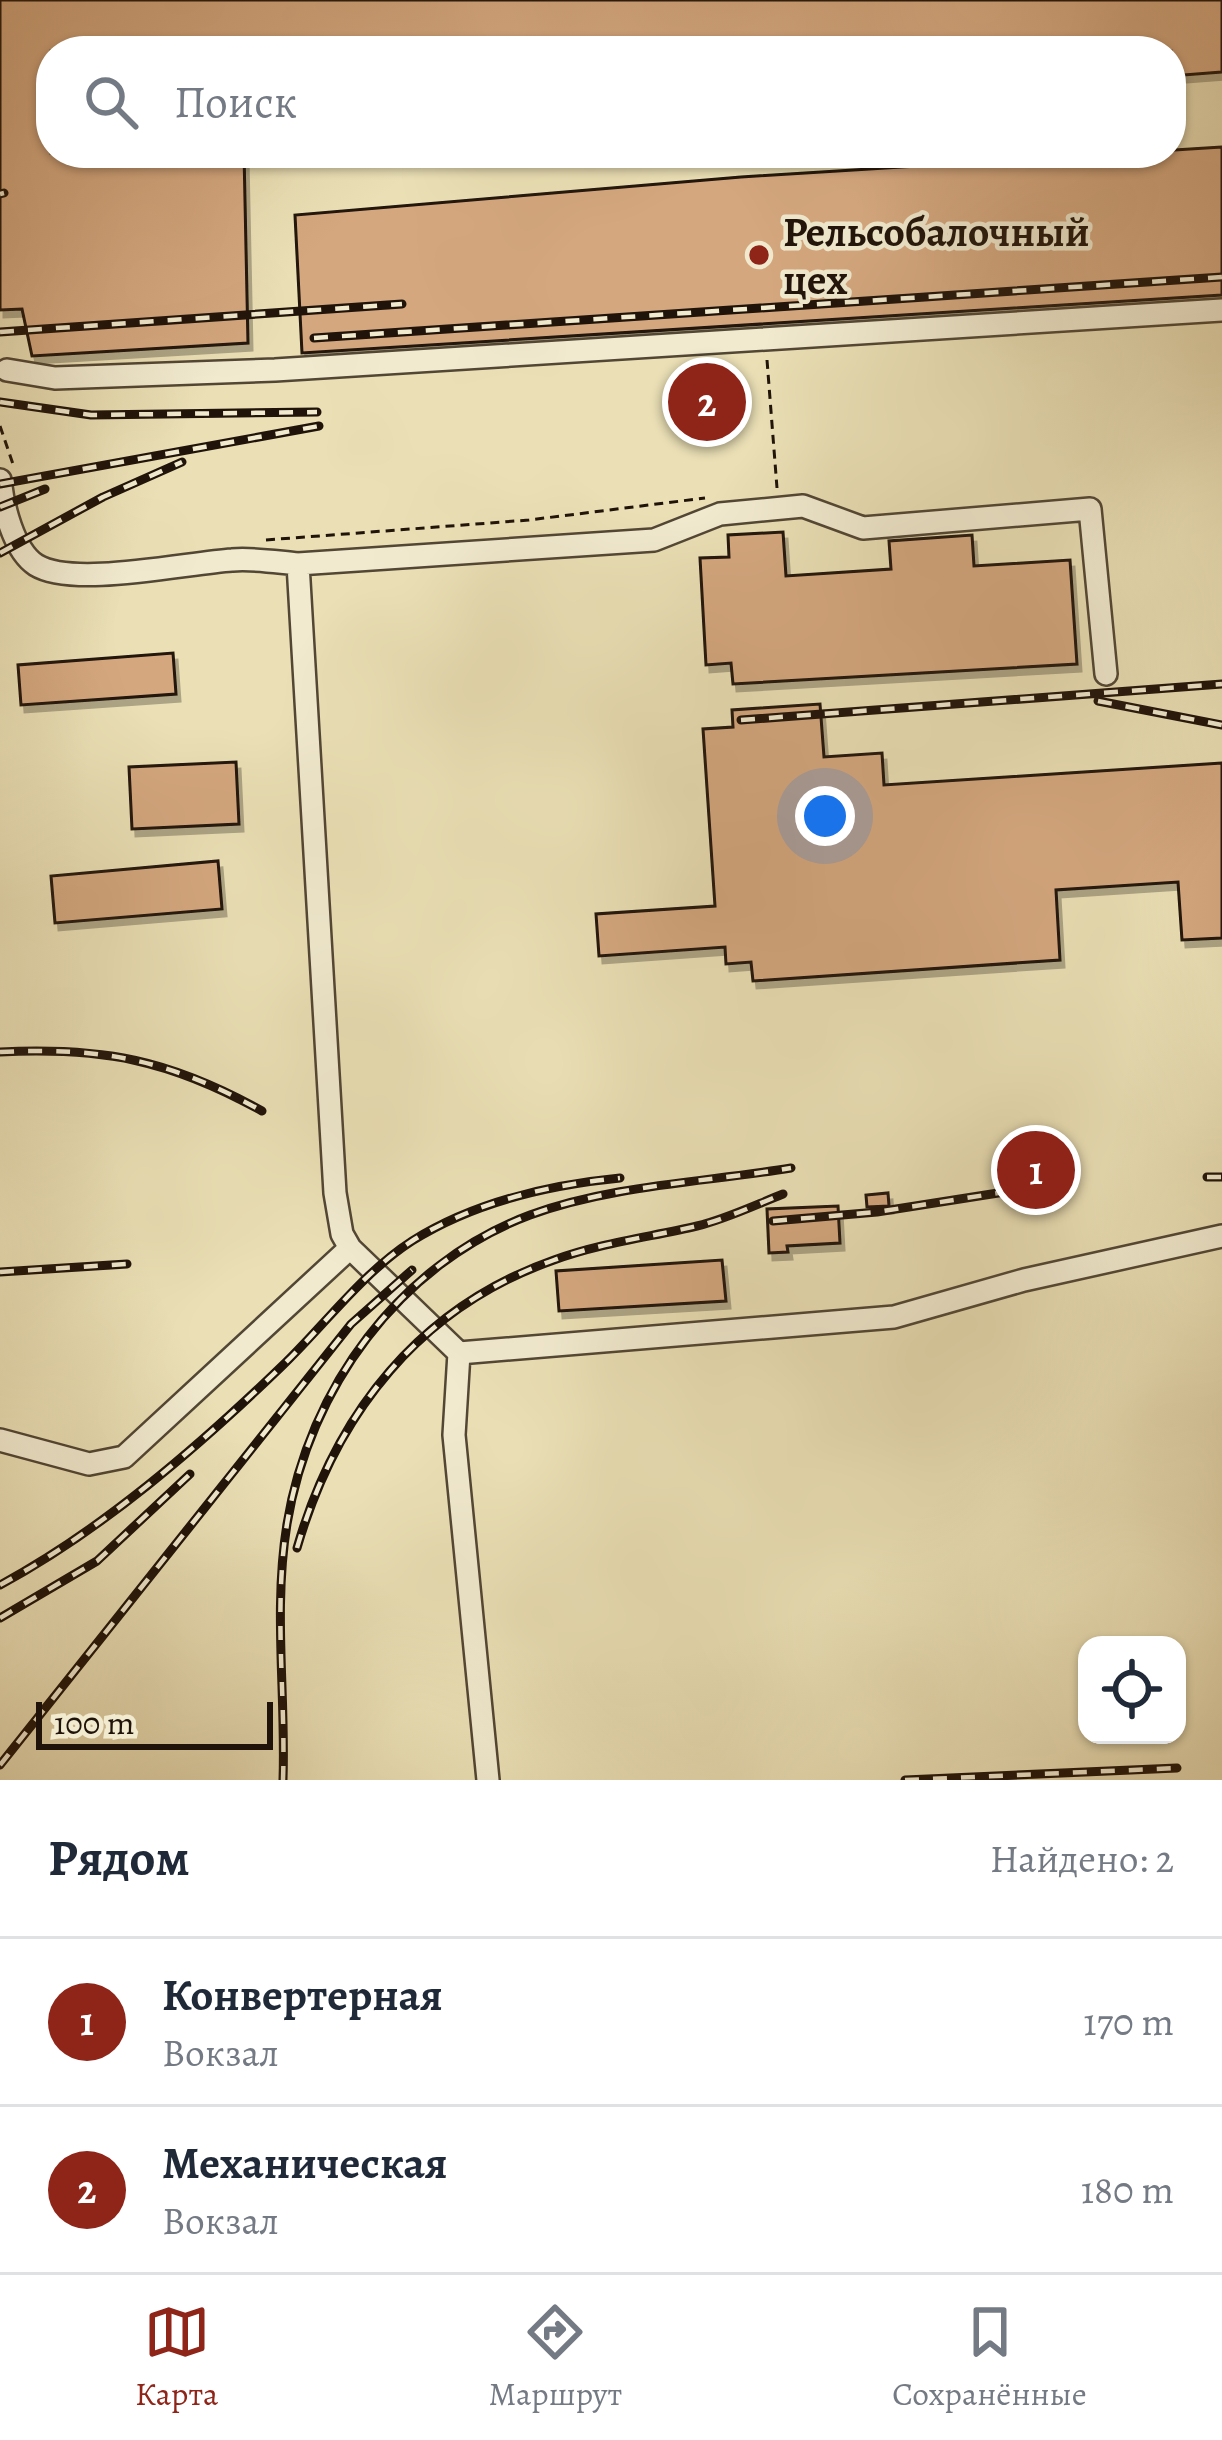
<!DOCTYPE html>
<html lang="ru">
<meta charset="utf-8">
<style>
:root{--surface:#fff;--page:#f6f6f7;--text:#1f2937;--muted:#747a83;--line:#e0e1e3;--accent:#8f2418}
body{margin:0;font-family:Alegreya,serif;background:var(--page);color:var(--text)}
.controls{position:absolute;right:36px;bottom:36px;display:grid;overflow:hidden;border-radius:24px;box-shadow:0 3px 9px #0004}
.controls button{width:108px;height:108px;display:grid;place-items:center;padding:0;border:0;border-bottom:3px solid var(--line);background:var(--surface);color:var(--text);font:60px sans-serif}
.scale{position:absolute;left:36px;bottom:30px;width:237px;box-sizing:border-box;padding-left:12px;border:6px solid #201309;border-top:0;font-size:33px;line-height:42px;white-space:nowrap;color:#201309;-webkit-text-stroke:9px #f1eacf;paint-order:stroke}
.you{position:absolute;left:825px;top:816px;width:42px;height:42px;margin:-30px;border:9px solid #fff;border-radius:50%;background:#1a73e8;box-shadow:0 0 0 18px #1a73e833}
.badge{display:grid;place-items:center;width:78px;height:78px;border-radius:50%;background:var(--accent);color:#fff;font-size:39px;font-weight:700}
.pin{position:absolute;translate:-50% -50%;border:6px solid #fff;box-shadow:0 3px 12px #0006}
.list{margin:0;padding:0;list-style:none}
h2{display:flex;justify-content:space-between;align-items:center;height:156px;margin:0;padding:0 48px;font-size:51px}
h2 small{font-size:39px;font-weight:400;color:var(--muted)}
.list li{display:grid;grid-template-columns:78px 1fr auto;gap:36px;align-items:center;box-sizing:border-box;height:168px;padding:0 48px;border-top:3px solid var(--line)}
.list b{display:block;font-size:45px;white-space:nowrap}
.list p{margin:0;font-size:39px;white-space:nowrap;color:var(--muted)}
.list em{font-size:39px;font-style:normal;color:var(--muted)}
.icon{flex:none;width:66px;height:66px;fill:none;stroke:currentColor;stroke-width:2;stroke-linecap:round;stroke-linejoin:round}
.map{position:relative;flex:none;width:1222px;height:1780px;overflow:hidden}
.search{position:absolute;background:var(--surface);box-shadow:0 3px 9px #0004;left:36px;right:36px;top:36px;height:132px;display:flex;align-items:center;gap:30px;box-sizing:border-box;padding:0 42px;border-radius:48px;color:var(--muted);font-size:45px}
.sheet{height:492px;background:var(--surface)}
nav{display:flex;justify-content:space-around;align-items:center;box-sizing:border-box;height:168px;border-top:3px solid var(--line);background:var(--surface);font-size:33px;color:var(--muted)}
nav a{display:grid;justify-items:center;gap:6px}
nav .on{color:var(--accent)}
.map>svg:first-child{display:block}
</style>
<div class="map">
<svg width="1222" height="1780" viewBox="0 0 1222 1780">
<defs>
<filter id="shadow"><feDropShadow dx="4" dy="7" stdDeviation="0" flood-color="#0004"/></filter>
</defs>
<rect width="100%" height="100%" fill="#eadfb5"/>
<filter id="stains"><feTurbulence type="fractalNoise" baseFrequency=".00167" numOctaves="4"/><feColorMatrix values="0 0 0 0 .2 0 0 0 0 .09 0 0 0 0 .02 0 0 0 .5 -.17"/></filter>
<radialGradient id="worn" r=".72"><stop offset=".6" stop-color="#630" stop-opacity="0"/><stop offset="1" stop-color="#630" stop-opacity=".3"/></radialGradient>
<path fill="#d4a77f" stroke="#201309" stroke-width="3" filter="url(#shadow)" d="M0 0H1222V72L1171 76V51H51V153H244L248 343 32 356 22 309 0 310Z
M1222 147V295L302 353 295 215 741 177Z
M783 532 786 576 891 569 889 541 972 535 974 566 1070 560 1077 664 733 684 731 663 706 665 700 558 729 557 728 535Z
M173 653 176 694 21 705 18 665Z
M820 704 824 757 882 753 884 785 1222 763V938L1182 940 1178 882 1056 890 1060 960 753 981 751 962 726 964 725 947 599 956 596 914 715 906 703 729 733 727 732 710Z
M236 762 239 824 132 829 129 767Z
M218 861 222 909 55 923 51 876Z
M888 1193 889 1206 867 1207 866 1195Z
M838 1206 840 1243 787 1246 788 1252 769 1253 767 1209Z
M722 1260 726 1301 559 1311 556 1271Z"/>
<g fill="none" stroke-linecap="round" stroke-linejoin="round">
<g stroke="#524634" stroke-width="26">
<path id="minor" d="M7 370 55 378 275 370 1222 310
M0 480C3 505 13 550 36 565 73 588 186 563 232 560 253 558 276 562 298 564L654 540 720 514 803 506 863 528 1090 509 1106 674
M298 564 335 1193 342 1234 350 1248
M459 1353 454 1435 488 1780
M0 1440 89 1464 124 1457 350 1248 459 1353 894 1317 1024 1280 1222 1236"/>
</g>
<path stroke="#201309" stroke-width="3" stroke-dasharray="9 6" stroke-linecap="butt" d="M767 360 777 488
M0 426 14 467
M266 540 529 520 705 498"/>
<use href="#minor" stroke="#f1eacf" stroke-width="21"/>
<g stroke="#201309" stroke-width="9">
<path id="rail" d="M0 194 4 193
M0 332 402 304
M314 338 1222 277
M0 402 91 415 317 412
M0 484 319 426
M0 507 45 489
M0 553 103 497 182 462
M1098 701 1222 725
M741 720 1222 684
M0 1052C104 1047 170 1060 262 1111
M1207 1177H1222
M773 1221 877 1212 1030 1188
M0 1272 127 1264
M297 1548C336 1413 420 1307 554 1260 600 1243 650 1237 697 1226 726 1219 755 1205 783 1194
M0 1585C102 1530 198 1447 281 1367 324 1326 361 1274 412 1241 474 1202 548 1185 620 1178
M0 1618 97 1561 190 1474
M0 1765 351 1324 412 1270
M283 1780C286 1694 273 1610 287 1524 309 1389 399 1264 530 1215 612 1185 706 1182 791 1168
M905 1780 1177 1768"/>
</g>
<use href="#rail" stroke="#f1eacf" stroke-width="4.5" stroke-dasharray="14" stroke-linecap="butt"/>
</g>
<circle fill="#8f2418" stroke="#f1eacf" stroke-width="4.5" cx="759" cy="255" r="12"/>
<g text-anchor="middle" stroke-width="9" stroke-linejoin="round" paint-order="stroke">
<g font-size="42" font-weight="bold" fill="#201309" stroke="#f1eacf" text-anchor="start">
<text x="783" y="246">Рельсобалочный<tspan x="783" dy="48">цех</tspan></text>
</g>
</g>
<rect width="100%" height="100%" filter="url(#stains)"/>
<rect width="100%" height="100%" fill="url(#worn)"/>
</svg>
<div class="controls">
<button><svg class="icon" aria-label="locate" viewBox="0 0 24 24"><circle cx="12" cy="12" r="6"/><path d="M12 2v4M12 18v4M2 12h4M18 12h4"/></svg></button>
</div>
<div class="scale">100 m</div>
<div class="you"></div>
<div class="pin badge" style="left:1036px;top:1170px">1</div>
<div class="pin badge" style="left:707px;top:402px">2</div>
<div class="search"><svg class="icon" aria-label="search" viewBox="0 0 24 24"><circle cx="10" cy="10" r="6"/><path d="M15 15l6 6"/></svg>Поиск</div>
</div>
<section class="sheet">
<h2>Рядом<small>Найдено: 2</small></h2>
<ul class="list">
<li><span class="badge">1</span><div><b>Конвертерная</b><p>Вокзал</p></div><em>170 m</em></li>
<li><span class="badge">2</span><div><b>Механическая</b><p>Вокзал</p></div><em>180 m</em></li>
</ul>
</section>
<nav>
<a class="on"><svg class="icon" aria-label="map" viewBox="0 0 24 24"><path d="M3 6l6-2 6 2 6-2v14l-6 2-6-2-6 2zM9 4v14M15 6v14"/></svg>Карта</a>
<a><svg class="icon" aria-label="directions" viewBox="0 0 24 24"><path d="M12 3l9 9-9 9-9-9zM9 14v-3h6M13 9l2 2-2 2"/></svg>Маршрут</a>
<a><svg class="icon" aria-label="saved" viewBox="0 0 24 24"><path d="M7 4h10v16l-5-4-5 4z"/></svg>Сохранённые</a>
</nav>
